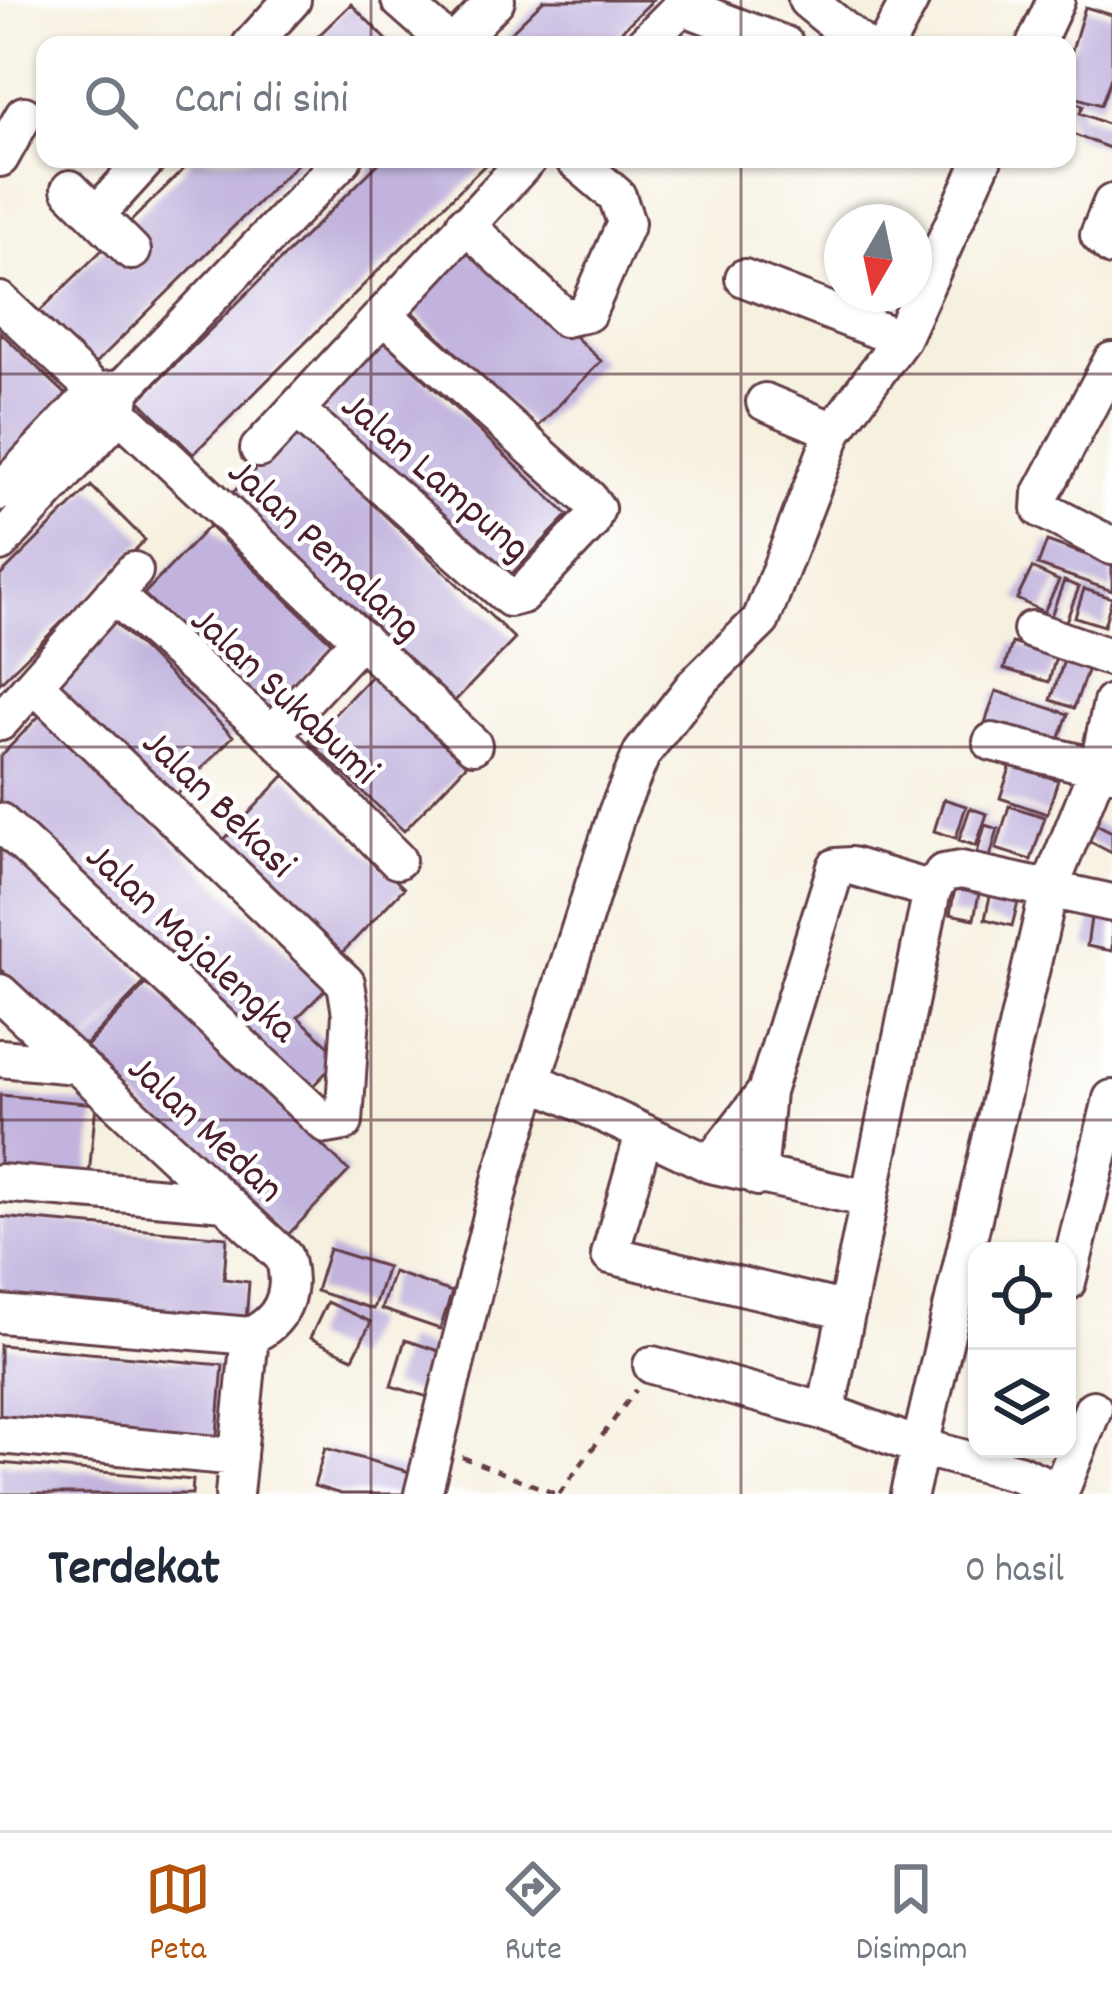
<!DOCTYPE html>
<html lang="id">
<style>
:root{--surface:#fff;--page:#f2f2f3;--text:#1f2937;--muted:#747a83;--line:#e0e1e3;--accent:#b45309}
body{margin:0;font-family:Dekko,sans-serif;background:var(--page);color:var(--text)}
.controls{position:absolute;right:36px;bottom:36px;display:grid;overflow:hidden;border-radius:24px;box-shadow:0 3px 9px #0004}
.controls button{width:108px;height:108px;display:grid;place-items:center;padding:0;border:0;border-bottom:3px solid var(--line);background:var(--surface);color:var(--text);font:60px sans-serif}
.compass{position:absolute;left:824px;top:204px;width:108px;height:108px;border-radius:50%;background:var(--surface);box-shadow:0 3px 9px #0004;rotate:189deg}
.list{margin:0;padding:0;list-style:none}
h2{display:flex;justify-content:space-between;align-items:center;height:156px;margin:0;padding:0 48px;font-size:51px}
h2 small{font-size:39px;font-weight:400;color:var(--muted)}
.icon{flex:none;width:66px;height:66px;fill:none;stroke:currentColor;stroke-width:2;stroke-linecap:round;stroke-linejoin:round}
.map{position:relative;flex:none;width:1112px;height:1494px;overflow:hidden}
.search{position:absolute;background:var(--surface);box-shadow:0 3px 9px #0004;left:36px;right:36px;top:36px;height:132px;display:flex;align-items:center;gap:30px;box-sizing:border-box;padding:0 42px;border-radius:24px;color:var(--muted);font-size:45px}
.sheet{height:336px;background:var(--surface)}
nav{display:flex;justify-content:space-around;align-items:center;box-sizing:border-box;height:168px;border-top:3px solid var(--line);background:var(--surface);font-size:33px;color:var(--muted)}
nav a{display:grid;justify-items:center;gap:6px}
nav .on{color:var(--accent)}
.map>svg:first-child{display:block}
</style>
<div class="map">
<svg width="1112" height="1494" viewBox="0 0 1112 1494">
<rect width="100%" height="100%" fill="#fff"/>
<filter id="ink" filterUnits="userSpaceOnUse"><feTurbulence type="fractalNoise" baseFrequency=".00833" numOctaves="2"/><feDisplacementMap in="SourceGraphic" scale="24" xChannelSelector="R" yChannelSelector="G"/><feConvolveMatrix kernelMatrix="1 2 1 2 8 2 1 2 1" color-interpolation-filters="sRGB"/></filter>
<filter id="wash" filterUnits="userSpaceOnUse"><feTurbulence type="fractalNoise" baseFrequency=".004" numOctaves="4" result="noise"/><feDisplacementMap in="SourceGraphic" scale="48" xChannelSelector="R" yChannelSelector="G"/><feGaussianBlur stdDeviation="2.7" result="paint"/><feColorMatrix in="noise" values="0 0 0 0 0 0 0 0 0 0 0 0 0 0 0 0 0 1.4 0 .05"/><feComposite in="paint" operator="in"/></filter>
<g filter="url(#wash)">
<rect width="100%" height="100%" fill="#f6f0df"/>
<g id="blocks">
<path fill="#c1b3dd" d="M544 0H653L607 45H498Z
M351 4 392 45H309Z
M1085 7 1112 15V75L1101 105 1067 95V49L1072 50Z
M1067 98 1083 106 1080 113 1112 126V149L1072 134Z
M194 159H302L94 365 40 311 106 246 131 271 148 254 123 229Z
M383 159H491L193 454 139 400Z
M475 242 601 361 536 429 410 309Z
M0 332 74 402 0 478Z
M380 337 568 515 503 583 315 404Z
M294 429 515 639 450 706 229 497Z
M91 486 145 540 0 683V576Z
M209 526 335 646 270 714 144 594Z
M1047 541 1112 564V591L1038 565Z
M1032 568 1059 581 1044 612 1017 599Z
M1064 581 1079 587 1063 629 1048 624Z
M1084 589 1112 598 1104 626 1075 617Z
M108 616 233 736 168 804 42 684Z
M1012 643 1056 656 1049 682 1004 669Z
M1065 657 1089 665 1074 708 1051 700Z
M374 673 468 763 404 831 309 741Z
M996 691 1068 714 1057 746 985 723Z
M40 715 327 988 298 1017 341 1057 304 1095 0 806V757Z
M1011 765 1058 780 1047 814 1000 798Z
M285 775 404 888 339 956 221 843Z
M944 799 966 806 956 838 934 831Z
M1009 806 1045 817 1031 860 996 849Z
M970 808 987 814 976 846 959 840Z
M1084 818 1112 832V853L1075 834Z
M985 825 998 829 988 864 975 860Z
M0 839 147 980 83 1047 0 969Z
M957 879 981 883 974 919 950 914Z
M992 887 1020 894 1012 926 985 919Z
M1091 918 1112 922V951L1087 946Z
M149 981 349 1171 284 1239 84 1049Z
M0 1095 96 1104 88 1185 0 1177Z
M0 1217 227 1237 224 1279 249 1282 246 1321 0 1299Z
M329 1249 387 1267 373 1309 316 1291Z
M393 1272 452 1292 440 1329 381 1309Z
M327 1302 371 1322 353 1358 310 1338Z
M405 1340 442 1352 428 1397 391 1386Z
M0 1345 223 1365 216 1446 0 1427Z
M325 1448 417 1474 411 1494H341L314 1486Z
M0 1463 193 1480 192 1494H0Z"/>
</g>
</g>
<g filter="url(#ink)">
<use href="#blocks" fill-opacity="0" stroke="#643e46" stroke-width="3"/>
<g fill="none" stroke-linecap="round" stroke-linejoin="round">
<g stroke="#643e46" stroke-width="42">
<path id="minor" d="M400 0 451 45
M807 0 862 45
M682 6 785 45
M251 45 292 0
M453 45 496 0
M643 45 688 0
M886 45 910 0
M1035 45 1056 0
M0 158 24 115
M70 189 132 251
M1112 203 1099 235 1112 247
M96 215 147 159
M465 224 565 318 587 313 626 223 617 196 574 159
M744 278 901 339
M0 301 473 745
M1112 361 1042 493 1041 509 1112 546
M765 402 834 431
M298 412 510 598 522 595 590 523 596 509 589 499 386 317
M259 449 528 159
M0 492 95 392 118 389
M0 543 118 415 122 389 343 159
M113 594 272 734 397 860
M1032 630 1112 658
M0 722 134 571
M272 734 361 639
M992 742 1112 771
M0 822 327 1125 344 1122 351 1014 346 983 34 684
M0 993 284 1257C295 1293 282 1321 250 1336
M0 1058 76 1065
M534 1081 710 1164 869 1199
M643 1137 610 1255 847 1311
M710 1164 766 1092
M758 1177 766 1092 836 867 851 866 932 890
M0 1183 225 1202
M1067 1282 1112 1099
M0 1314 250 1336
M652 1365 826 1412 920 1447 1018 1473 1060 1492
M826 1412 932 890 943 873 961 870 1112 903
M0 1435 238 1457
M234 1494 250 1336
M423 1494 503 1172 617 813 642 753 695 685 761 620 834 431 901 339 983 159
M909 1494 1049 890 1098 768 1112 703
M1059 1494 1093 1409"/>
</g>
<path stroke="#643e46" stroke-width="4.5" stroke-dasharray="9 9" stroke-linecap="butt" d="M462 1457 556 1494
M559 1494 636 1390"/>
<use href="#minor" stroke="#fff" stroke-width="36"/>
</g>
</g>
<path fill="none" stroke="#4a1f2b" stroke-width="3" stroke-opacity="0.55" d="M371 0V45M741 0V45M371 159V1494M741 159V1494M0 374H1112M0 747H1112M0 1120H1112"/>
<g text-anchor="middle" stroke-width="9" stroke-linejoin="round" paint-order="stroke">
<g font-size="42" fill="#4a1f2b" stroke="#fff">
<text transform="translate(438 474) rotate(41)" y="15">Jalan Lampung</text>
<text transform="translate(327 547) rotate(43)" y="15">Jalan Pemalang</text>
<text transform="translate(287 693) rotate(43)" y="15">Jalan Sukabumi</text>
<text transform="translate(221 801) rotate(44)" y="15">Jalan Bekasi</text>
<text transform="translate(194 940) rotate(43)" y="15">Jalan Majalengka</text>
<text transform="translate(208 1126) rotate(43)" y="15">Jalan Medan</text>
</g>
</g>
</svg>
<div class="controls">
<button><svg class="icon" aria-label="locate" viewBox="0 0 24 24"><circle cx="12" cy="12" r="6"/><path d="M12 2v4M12 18v4M2 12h4M18 12h4"/></svg></button>
<button><svg class="icon" aria-label="layers" viewBox="0 0 24 24"><path d="M12 4l9 5-9 5-9-5zM3 14l9 5 9-5"/></svg></button>
</div>
<svg class="compass" viewBox="-18 -18 36 36"><path d="M0-13l5 13h-10z" fill="#e53935"/><path d="M0 13l5-13h-10z" fill="#747a83"/></svg>
<div class="search"><svg class="icon" aria-label="search" viewBox="0 0 24 24"><circle cx="10" cy="10" r="6"/><path d="M15 15l6 6"/></svg>Cari di sini</div>
</div>
<section class="sheet">
<h2>Terdekat<small>0 hasil</small></h2>
<ul class="list">
</ul>
</section>
<nav>
<a class="on"><svg class="icon" aria-label="map" viewBox="0 0 24 24"><path d="M3 6l6-2 6 2 6-2v14l-6 2-6-2-6 2zM9 4v14M15 6v14"/></svg>Peta</a>
<a><svg class="icon" aria-label="directions" viewBox="0 0 24 24"><path d="M12 3l9 9-9 9-9-9zM9 14v-3h6M13 9l2 2-2 2"/></svg>Rute</a>
<a><svg class="icon" aria-label="saved" viewBox="0 0 24 24"><path d="M7 4h10v16l-5-4-5 4z"/></svg>Disimpan</a>
</nav>
